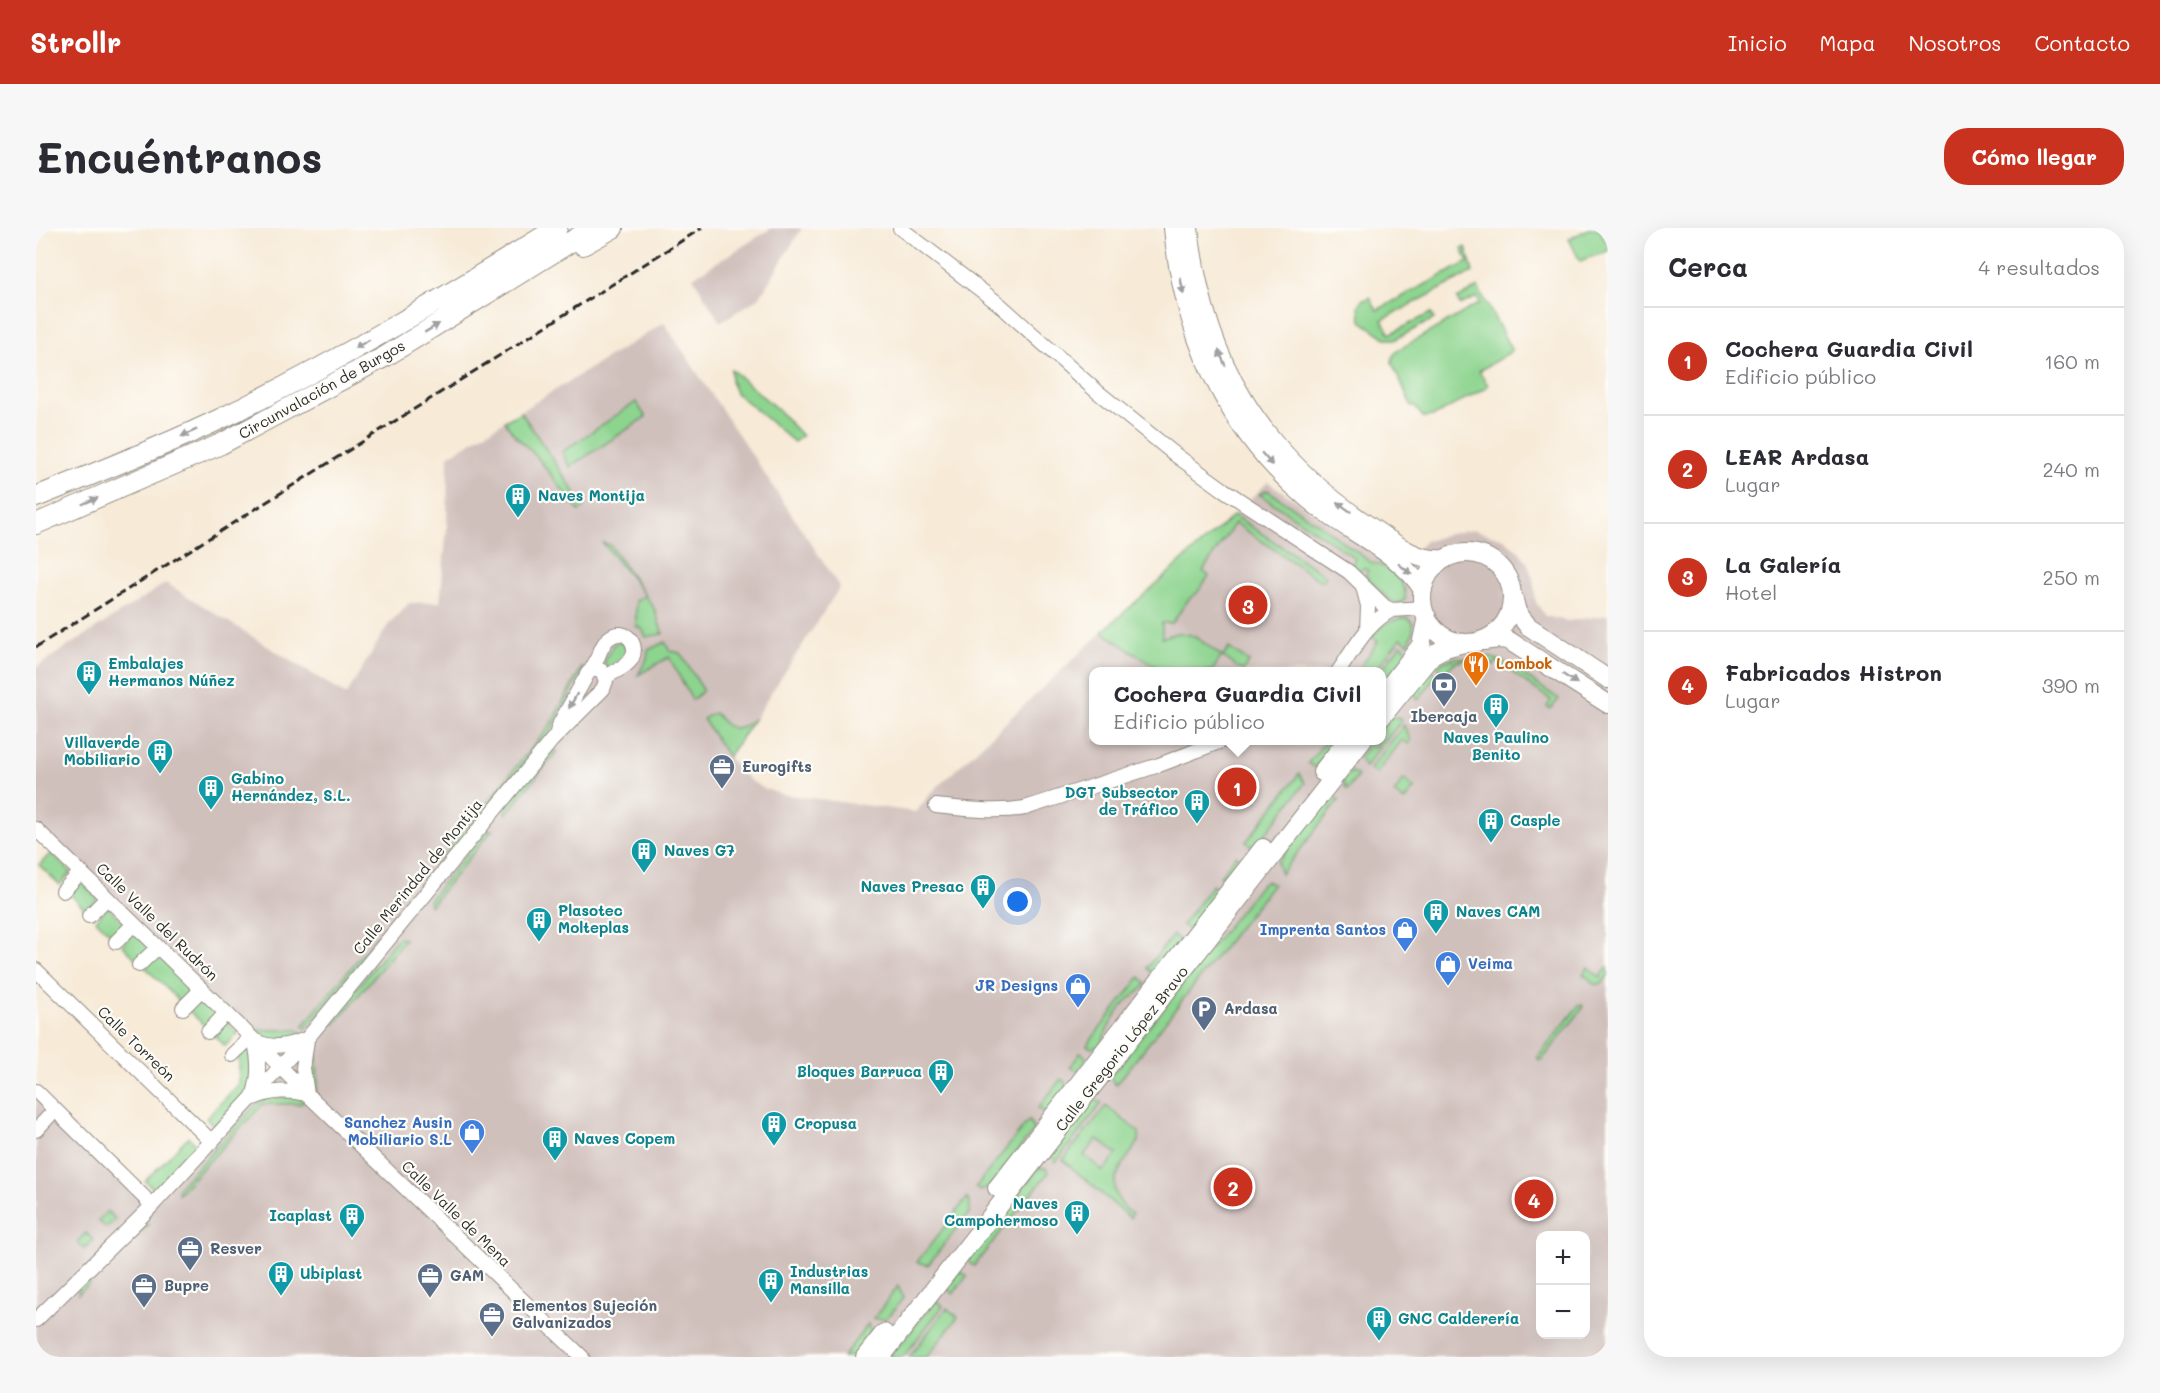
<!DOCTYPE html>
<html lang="es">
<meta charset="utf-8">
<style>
:root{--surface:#fff;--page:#f7f7f7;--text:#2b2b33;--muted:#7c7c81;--line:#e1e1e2;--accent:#c8321e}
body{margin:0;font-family:Mali,sans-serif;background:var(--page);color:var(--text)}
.controls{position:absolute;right:18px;bottom:18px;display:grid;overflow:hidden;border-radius:12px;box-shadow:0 6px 24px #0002}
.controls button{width:54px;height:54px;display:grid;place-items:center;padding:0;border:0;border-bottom:2px solid var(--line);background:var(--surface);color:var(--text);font:30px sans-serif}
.you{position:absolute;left:982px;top:674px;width:21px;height:21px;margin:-15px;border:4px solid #fff;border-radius:50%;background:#1a73e8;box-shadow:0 0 0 9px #1a73e833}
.badge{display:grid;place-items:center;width:39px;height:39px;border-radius:50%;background:var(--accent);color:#fff;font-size:20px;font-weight:700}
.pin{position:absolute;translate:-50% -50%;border:3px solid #fff;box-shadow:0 2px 6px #0006}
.popup{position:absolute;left:1053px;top:439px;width:297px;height:78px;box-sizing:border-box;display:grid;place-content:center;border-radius:12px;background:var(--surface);filter:drop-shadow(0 2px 4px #0005);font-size:20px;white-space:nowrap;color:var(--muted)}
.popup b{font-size:22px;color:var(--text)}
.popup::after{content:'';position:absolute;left:50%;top:100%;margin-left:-12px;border:12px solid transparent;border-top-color:var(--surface)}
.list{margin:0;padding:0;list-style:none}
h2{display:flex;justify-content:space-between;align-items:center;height:78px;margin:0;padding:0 24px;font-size:26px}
h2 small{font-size:20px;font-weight:400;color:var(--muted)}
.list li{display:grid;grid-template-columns:39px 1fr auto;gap:18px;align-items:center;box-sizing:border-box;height:108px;padding:0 24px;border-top:2px solid var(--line)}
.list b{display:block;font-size:22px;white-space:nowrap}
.list p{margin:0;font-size:20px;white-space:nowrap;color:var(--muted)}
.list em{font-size:20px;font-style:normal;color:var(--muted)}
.map{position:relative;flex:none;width:1572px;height:1129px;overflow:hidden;border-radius:24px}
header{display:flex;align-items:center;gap:36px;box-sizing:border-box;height:84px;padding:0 30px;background:var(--accent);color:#fff}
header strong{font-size:28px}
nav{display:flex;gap:33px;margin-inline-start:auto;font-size:21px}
.intro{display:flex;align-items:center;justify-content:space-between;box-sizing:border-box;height:144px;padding:0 36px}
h1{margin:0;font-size:42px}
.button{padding:15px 27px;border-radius:24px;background:var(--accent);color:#fff;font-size:21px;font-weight:700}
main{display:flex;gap:36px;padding:0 36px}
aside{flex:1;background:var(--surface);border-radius:24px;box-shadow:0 6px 24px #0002}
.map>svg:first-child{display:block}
</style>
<header>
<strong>Strollr</strong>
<nav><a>Inicio</a><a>Mapa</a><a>Nosotros</a><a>Contacto</a></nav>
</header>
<div class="intro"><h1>Encuéntranos</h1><a class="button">Cómo llegar</a></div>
<main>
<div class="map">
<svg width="1572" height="1129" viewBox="0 0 1572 1129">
<rect width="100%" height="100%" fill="#fdfcf7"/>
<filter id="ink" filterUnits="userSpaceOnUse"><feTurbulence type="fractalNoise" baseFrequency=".0167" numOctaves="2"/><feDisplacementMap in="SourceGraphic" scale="12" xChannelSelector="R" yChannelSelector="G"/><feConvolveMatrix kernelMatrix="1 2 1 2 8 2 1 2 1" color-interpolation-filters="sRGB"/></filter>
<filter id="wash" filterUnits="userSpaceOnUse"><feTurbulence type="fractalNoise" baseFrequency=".008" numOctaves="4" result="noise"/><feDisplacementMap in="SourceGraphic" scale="24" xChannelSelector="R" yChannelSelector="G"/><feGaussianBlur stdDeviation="1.35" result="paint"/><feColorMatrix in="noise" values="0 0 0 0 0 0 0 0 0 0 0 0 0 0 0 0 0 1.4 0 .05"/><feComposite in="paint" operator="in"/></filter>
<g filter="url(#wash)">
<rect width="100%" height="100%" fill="#f7ead7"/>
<path fill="#d0c0bc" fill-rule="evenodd" d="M736 0H766L723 70 684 94 657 49Z
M628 95 804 359 714 498 692 529 713 552 727 560 744 566 880 584 895 565 1066 404 1198 287 1232 254 1362 341 1390 312 1392 313 1415 305 1439 302 1468 311 1483 323 1491 334 1497 350 1500 374 1509 388 1532 393 1572 387V1129H0V863L116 977 245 840 0 601V439L130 355 310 467 352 397 373 375 404 374 411 298 412 228ZM1057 444H1345V512H1057ZM1504 1008H1550V1106H1504Z"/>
<path fill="#8dd48f" stroke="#5c805d" stroke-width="1.5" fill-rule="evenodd" d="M1554 0H1563L1572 19V23L1544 33 1533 11Z
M1430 19 1437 44 1346 92 1354 106 1395 85 1398 91 1358 112 1357 111H1351L1325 93 1323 78 1327 71 1329 72 1334 69 1341 82 1432 34 1426 21Z
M1442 59 1476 123 1443 143 1452 157 1451 159 1398 188 1387 189 1378 178 1376 179 1356 135 1357 128 1362 122 1444 75 1441 69 1424 77 1421 71Z
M695 141 741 181 766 208 758 214 700 165 695 153Z
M600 174 610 189 534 239 526 224Z
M485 184 546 275 548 280 543 283 501 229 477 205 469 193Z
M1231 262 1280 294 1336 335C1350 337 1373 355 1369 371L1366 374 1359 375 1350 369 1329 347 1332 343 1328 340 1324 343 1316 337 1319 330 1223 266Z
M1198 287 1290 348 1286 354 1199 295 1167 343 1173 348 1161 365 1153 371 1136 395H1126V410C1154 396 1166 415 1186 428L1176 443H1126L1066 404Z
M567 315 574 317 618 380 627 406 610 409 606 401 600 398V373L609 367Z
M1365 390H1372L1377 395V403L1373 416 1365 410 1338 443H1322L1342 413 1336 409C1344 398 1353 393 1365 390Z
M583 414 589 417 591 425 586 430 571 440 568 433 578 416Z
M629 414 634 423 644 425 666 460V464L656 472 633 429 602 447 611 431 612 422Z
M1365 416 1373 423 1345 459V444H1343Z
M1193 420 1213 434 1207 443 1187 429Z
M1453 429 1468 434 1523 471 1515 481 1511 479 1515 472 1461 434 1458 437 1444 431 1434 430Z
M1419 430 1433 431 1418 435 1408 445 1401 438 1407 434Z
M546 439 548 440 515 503 270 801 267 798 513 499Z
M1393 440 1401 447 1382 472 1377 464Z
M678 485C683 488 685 493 690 497 700 504 711 497 719 490L692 529 667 491Z
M1361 489 1366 492 1344 520 1339 516 1341 513 1345 512V501L1353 490Z
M1368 497 1375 513 1372 516 1366 512 1340 546 1334 541Z
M1290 513H1303L1280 538 1278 539 1272 535Z
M1333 516 1342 522 1329 539 1323 530Z
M515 523H521L470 586 468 581 472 576Z
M1315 544 1322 548 1311 562 1308 558 1307 551Z
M1263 546 1269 555 1221 617 1215 618 1210 614Z
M1368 551 1378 560 1368 573 1358 565Z
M1292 570 1303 572 1245 646 1241 635Z
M450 602H456L394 678 393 672Z
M15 625 35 644 24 657 3 637Z
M1200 627 1207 634 1193 651 1184 648Z
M1230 653 1237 656 1080 857 1076 853 1075 846 1226 655Z
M45 654 62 671 50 682 34 666Z
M1176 657 1183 663 1155 701H1151L1146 697Z
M72 679 89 696 77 708 60 692Z
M98 705 114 720 102 733 86 717Z
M1137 707 1144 713 1121 743 1115 744 1111 740Z
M364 710 369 711 299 796 297 795 283 811 281 809 361 711Z
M121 726 159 762 146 776 109 739Z
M1552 739 1564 749 1572 739V748L1566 755 1560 757 1547 746Z
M1104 749 1110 756C1105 764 1099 766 1092 772 1079 785 1071 800 1064 818L1055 820 1051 817Z
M165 769 181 785 169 798 152 782Z
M1546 776 1547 780 1506 832H1502V829L1543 777Z
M191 794 202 806 189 818 178 807Z
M218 800 221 802H262L266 805 255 812 231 814 215 803Z
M277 815 280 817 282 859 279 862 275 856 271 825Z
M213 817 219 840 211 865 181 897H177L170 890 203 856V832L201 829Z
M1045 824 1051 831 1041 843 1034 839Z
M1025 851 1029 854 1030 860 1014 882C1009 884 1005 884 1002 880Z
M261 869 268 873 265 876H227L142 966V960L219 878 230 870Z
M1059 872 1066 875 1020 934 1016 929 1015 924 1053 874Z
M1070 878 1103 904V913C1086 939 1062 960 1096 986L1094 990 1027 932ZM1061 911 1081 926 1067 943 1048 927Z
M993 892 998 902 954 959 945 963 939 960Z
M152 909 161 917 159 924 119 962 109 953Z
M1002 940H1010L1012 945 938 1038 933 1034 932 1030Z
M931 970 934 975V984L892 1037 881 1034Z
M71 983 79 991 70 1000 62 993Z
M108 995 113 996 89 1019V1013Z
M50 1005 57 1012 48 1021 41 1014Z
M82 1023 86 1025 42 1066 43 1058 79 1024Z
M923 1043 931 1048 917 1066 910 1059Z
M862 1058 867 1070C858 1081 853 1095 838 1090Z
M900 1073 907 1078 867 1129H853Z
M911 1080 922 1089 891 1129H873Z
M832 1096 836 1106 821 1129H807Z"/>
</g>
<g filter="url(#ink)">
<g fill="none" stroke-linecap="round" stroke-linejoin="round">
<g stroke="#918a81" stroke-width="16">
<path id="minor" d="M864 0 963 76 1058 161 1141 228 1188 262 1313 344 1349 379 1356 382 1387 380
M1327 359 1332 378 1331 402
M1302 444C1318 421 1331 395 1356 382
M521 504 524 495 552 445C563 436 563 413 578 407 593 402 602 418 596 430 591 439 578 444 569 449
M900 578C930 581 959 585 989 580L1123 537 1188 512
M0 601 218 812 271 866 546 1129
M27 663 45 644
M53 688 71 670
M80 714 98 696
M103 737 122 719
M0 742 176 914
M147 780 166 761
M172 804 190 785
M271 812 267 840 271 866
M220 813C237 822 253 817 270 811
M196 827 215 809
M0 863 116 977
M217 868C224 849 223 833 219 814
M218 870C237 862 252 862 271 866
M0 902 19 882
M0 1092 110 984 274 807 516 512 567 461 570 453 566 443 559 440"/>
</g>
<g stroke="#918a81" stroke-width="20">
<path id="major" d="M1137 0C1148 115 1197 217 1291 286 1323 309 1366 328 1387 362
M1153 0C1168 133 1222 222 1332 297 1356 313 1379 334 1409 331
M1386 370a45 45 0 1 1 90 0a45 45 0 1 1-90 0Z
M1477 368 1481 384 1492 398 1572 451
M1447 413 1463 411 1472 412 1572 476
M1345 469 1385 417 1391 389
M1345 490 1396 427 1409 420 1428 415
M1286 544 1311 512
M961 960 1227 620
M829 1129 848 1105
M845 1129 1327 512"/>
</g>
<g stroke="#918a81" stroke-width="22">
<path id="highway" d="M547 17 577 0
M0 269C62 244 124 220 184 191 301 135 411 68 521 0
M0 296 185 216 350 128 557 0"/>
</g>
<use href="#minor" stroke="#fff" stroke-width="14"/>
<use href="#major" stroke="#fff" stroke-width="18"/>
<use href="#highway" stroke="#fff" stroke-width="20"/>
<path stroke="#2b2b2b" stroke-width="3" stroke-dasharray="9 4.5" stroke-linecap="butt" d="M0 419 666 0"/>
</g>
<defs><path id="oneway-solid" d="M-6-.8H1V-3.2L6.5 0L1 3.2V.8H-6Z" transform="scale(1.5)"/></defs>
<g fill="#a0a0a0">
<use href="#oneway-solid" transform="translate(1146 58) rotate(79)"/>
<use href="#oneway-solid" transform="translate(396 100) rotate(-31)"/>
<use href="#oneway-solid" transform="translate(326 116) rotate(151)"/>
<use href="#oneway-solid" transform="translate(1186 130) rotate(-114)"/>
<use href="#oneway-solid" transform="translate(153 205) rotate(156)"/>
<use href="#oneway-solid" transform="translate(1231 231) rotate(49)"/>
<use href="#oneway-solid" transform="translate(54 273) rotate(-23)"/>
<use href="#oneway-solid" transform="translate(1308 279) rotate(-144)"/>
<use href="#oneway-solid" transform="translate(1369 341) rotate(39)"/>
<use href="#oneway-solid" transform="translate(1534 451) rotate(33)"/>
<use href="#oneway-solid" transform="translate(537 473) rotate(119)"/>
</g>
</g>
<defs>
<g id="building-pin" transform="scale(1.35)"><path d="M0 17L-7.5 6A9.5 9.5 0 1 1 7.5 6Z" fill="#0f9aa8" stroke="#fdfcf7"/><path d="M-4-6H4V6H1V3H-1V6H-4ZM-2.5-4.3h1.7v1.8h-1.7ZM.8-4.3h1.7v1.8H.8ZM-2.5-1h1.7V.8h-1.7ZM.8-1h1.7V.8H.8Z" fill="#fff"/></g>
<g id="restaurant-pin" transform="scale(1.35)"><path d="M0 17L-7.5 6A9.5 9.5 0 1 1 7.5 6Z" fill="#e8710a" stroke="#fdfcf7"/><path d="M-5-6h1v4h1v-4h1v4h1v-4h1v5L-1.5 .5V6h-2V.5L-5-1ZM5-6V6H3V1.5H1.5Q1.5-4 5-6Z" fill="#fff"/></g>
<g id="bank-pin" transform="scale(1.35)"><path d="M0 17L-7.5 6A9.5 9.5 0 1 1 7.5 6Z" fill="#5c6f8a" stroke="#fdfcf7"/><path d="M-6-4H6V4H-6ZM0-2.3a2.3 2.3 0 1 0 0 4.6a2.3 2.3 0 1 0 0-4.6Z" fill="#fff"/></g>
<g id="office-pin" transform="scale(1.35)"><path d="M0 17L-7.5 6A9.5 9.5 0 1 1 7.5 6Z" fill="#5c6f8a" stroke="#fdfcf7"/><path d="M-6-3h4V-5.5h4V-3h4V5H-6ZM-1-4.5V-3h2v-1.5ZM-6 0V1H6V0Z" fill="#fff"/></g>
<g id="shop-pin" transform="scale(1.35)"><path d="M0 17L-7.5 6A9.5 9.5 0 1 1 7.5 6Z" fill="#3f7fe0" stroke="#fdfcf7"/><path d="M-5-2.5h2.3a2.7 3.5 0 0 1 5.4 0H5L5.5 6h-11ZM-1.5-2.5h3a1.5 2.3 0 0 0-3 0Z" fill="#fff"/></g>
<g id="parking-pin" transform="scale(1.35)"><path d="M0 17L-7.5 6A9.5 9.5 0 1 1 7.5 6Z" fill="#5c6f8a" stroke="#fdfcf7"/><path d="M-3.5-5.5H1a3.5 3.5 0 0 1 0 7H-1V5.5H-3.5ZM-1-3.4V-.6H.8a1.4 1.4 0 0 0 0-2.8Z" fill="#fff"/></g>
</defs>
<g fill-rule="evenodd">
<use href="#building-pin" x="482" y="268"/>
<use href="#restaurant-pin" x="1440" y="436"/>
<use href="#building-pin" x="53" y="445"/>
<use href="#bank-pin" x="1408" y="457"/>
<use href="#building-pin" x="1460" y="478"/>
<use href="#building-pin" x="124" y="524"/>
<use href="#office-pin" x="686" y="539"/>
<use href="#building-pin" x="175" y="560"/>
<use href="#building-pin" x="1161" y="574"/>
<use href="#building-pin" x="1455" y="593"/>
<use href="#building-pin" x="608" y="623"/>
<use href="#building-pin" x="947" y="659"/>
<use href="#building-pin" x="1400" y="684"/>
<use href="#building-pin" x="503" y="692"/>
<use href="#shop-pin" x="1369" y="702"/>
<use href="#shop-pin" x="1412" y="736"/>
<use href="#shop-pin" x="1042" y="758"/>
<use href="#parking-pin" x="1168" y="781"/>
<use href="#building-pin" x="905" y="844"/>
<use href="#building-pin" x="738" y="896"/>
<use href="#shop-pin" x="436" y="904"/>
<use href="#building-pin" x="519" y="911"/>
<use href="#building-pin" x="1041" y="985"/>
<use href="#building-pin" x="316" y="988"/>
<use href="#office-pin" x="154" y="1021"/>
<use href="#building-pin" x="245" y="1046"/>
<use href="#office-pin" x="394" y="1048"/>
<use href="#building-pin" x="735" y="1053"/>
<use href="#office-pin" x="108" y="1058"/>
<use href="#office-pin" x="456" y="1087"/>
<use href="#building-pin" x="1343" y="1091"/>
</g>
<g text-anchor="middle" stroke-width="4.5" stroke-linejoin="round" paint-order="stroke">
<g font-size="15" fill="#2b2b2b" stroke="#fdfcf7">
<text transform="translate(286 162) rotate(-29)" y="5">Circunvalación de Burgos</text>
<text transform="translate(382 649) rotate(-51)" y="5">Calle Merindad de Montija</text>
<text transform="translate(121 694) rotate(44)" y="5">Calle Valle del Rudrón</text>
<text transform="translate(100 816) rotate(44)" y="5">Calle Torreón</text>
<text transform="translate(1086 821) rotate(-52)" y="5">Calle Gregorio López Bravo</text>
<text transform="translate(420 986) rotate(44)" y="5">Calle Valle de Mena</text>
</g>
<g font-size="15" font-weight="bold" fill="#0d838f" stroke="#fdfcf7" text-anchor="start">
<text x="502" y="273">Naves Montija</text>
<text x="72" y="441">Embalajes<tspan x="72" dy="17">Hermanos Núñez</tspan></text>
<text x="1460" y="515" text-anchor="middle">Naves Paulino<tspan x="1460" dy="17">Benito</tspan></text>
<text x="104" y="520" text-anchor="end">Villaverde<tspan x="104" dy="17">Mobiliario</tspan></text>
<text x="195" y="556">Gabino<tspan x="195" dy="17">Hernández, S.L.</tspan></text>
<text x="1142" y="570" text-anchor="end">DGT Subsector<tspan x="1142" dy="17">de Tráfico</tspan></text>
<text x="1474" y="598">Casple</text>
<text x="628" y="628">Naves G7</text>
<text x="928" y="664" text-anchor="end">Naves Presac</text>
<text x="522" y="688">Plasotec<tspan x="522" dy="17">Molteplas</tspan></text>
<text x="1420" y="689">Naves CAM</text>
<text x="886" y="849" text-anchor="end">Bloques Barruca</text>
<text x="758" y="901">Cropusa</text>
<text x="538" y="916">Naves Copem</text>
<text x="1022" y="981" text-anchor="end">Naves<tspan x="1022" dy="17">Campohermoso</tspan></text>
<text x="296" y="993" text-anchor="end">Icaplast</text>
<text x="754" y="1049">Industrias<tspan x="754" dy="17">Mansilla</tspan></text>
<text x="264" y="1051">Ubiplast</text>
<text x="1362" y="1096">GNC Calderería</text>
</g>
<g font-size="15" font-weight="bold" fill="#c56008" stroke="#fdfcf7" text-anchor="start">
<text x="1460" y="441">Lombok</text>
</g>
<g font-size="15" font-weight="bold" fill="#4e5e75" stroke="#fdfcf7" text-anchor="start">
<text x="1408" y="494" text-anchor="middle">Ibercaja</text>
<text x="706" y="544">Eurogifts</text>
<text x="1188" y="786">Ardasa</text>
<text x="174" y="1026">Resver</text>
<text x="414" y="1053">GAM</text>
<text x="128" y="1063">Bupre</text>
<text x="476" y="1083">Elementos Sujeción<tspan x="476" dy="17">Galvanizados</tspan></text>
</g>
<g font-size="15" font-weight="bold" fill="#366cbe" stroke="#fdfcf7" text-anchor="end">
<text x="1350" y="707">Imprenta Santos</text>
<text x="1432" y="741" text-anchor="start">Veima</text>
<text x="1022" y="763">JR Designs</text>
<text x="416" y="900">Sanchez Ausin<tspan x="416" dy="17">Mobiliario S.L</tspan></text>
</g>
</g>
</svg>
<div class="controls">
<button>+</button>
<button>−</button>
</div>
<div class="you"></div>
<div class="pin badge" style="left:1201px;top:559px">1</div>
<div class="popup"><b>Cochera Guardia Civil</b>Edificio público</div>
<div class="pin badge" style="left:1197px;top:959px">2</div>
<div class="pin badge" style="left:1212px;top:377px">3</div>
<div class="pin badge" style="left:1498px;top:971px">4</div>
</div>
<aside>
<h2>Cerca<small>4 resultados</small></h2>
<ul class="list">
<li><span class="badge">1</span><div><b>Cochera Guardia Civil</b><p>Edificio público</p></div><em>160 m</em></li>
<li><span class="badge">2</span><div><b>LEAR Ardasa</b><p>Lugar</p></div><em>240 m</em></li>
<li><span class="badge">3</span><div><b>La Galería</b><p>Hotel</p></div><em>250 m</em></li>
<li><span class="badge">4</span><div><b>Fabricados Histron</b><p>Lugar</p></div><em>390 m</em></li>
</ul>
</aside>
</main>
